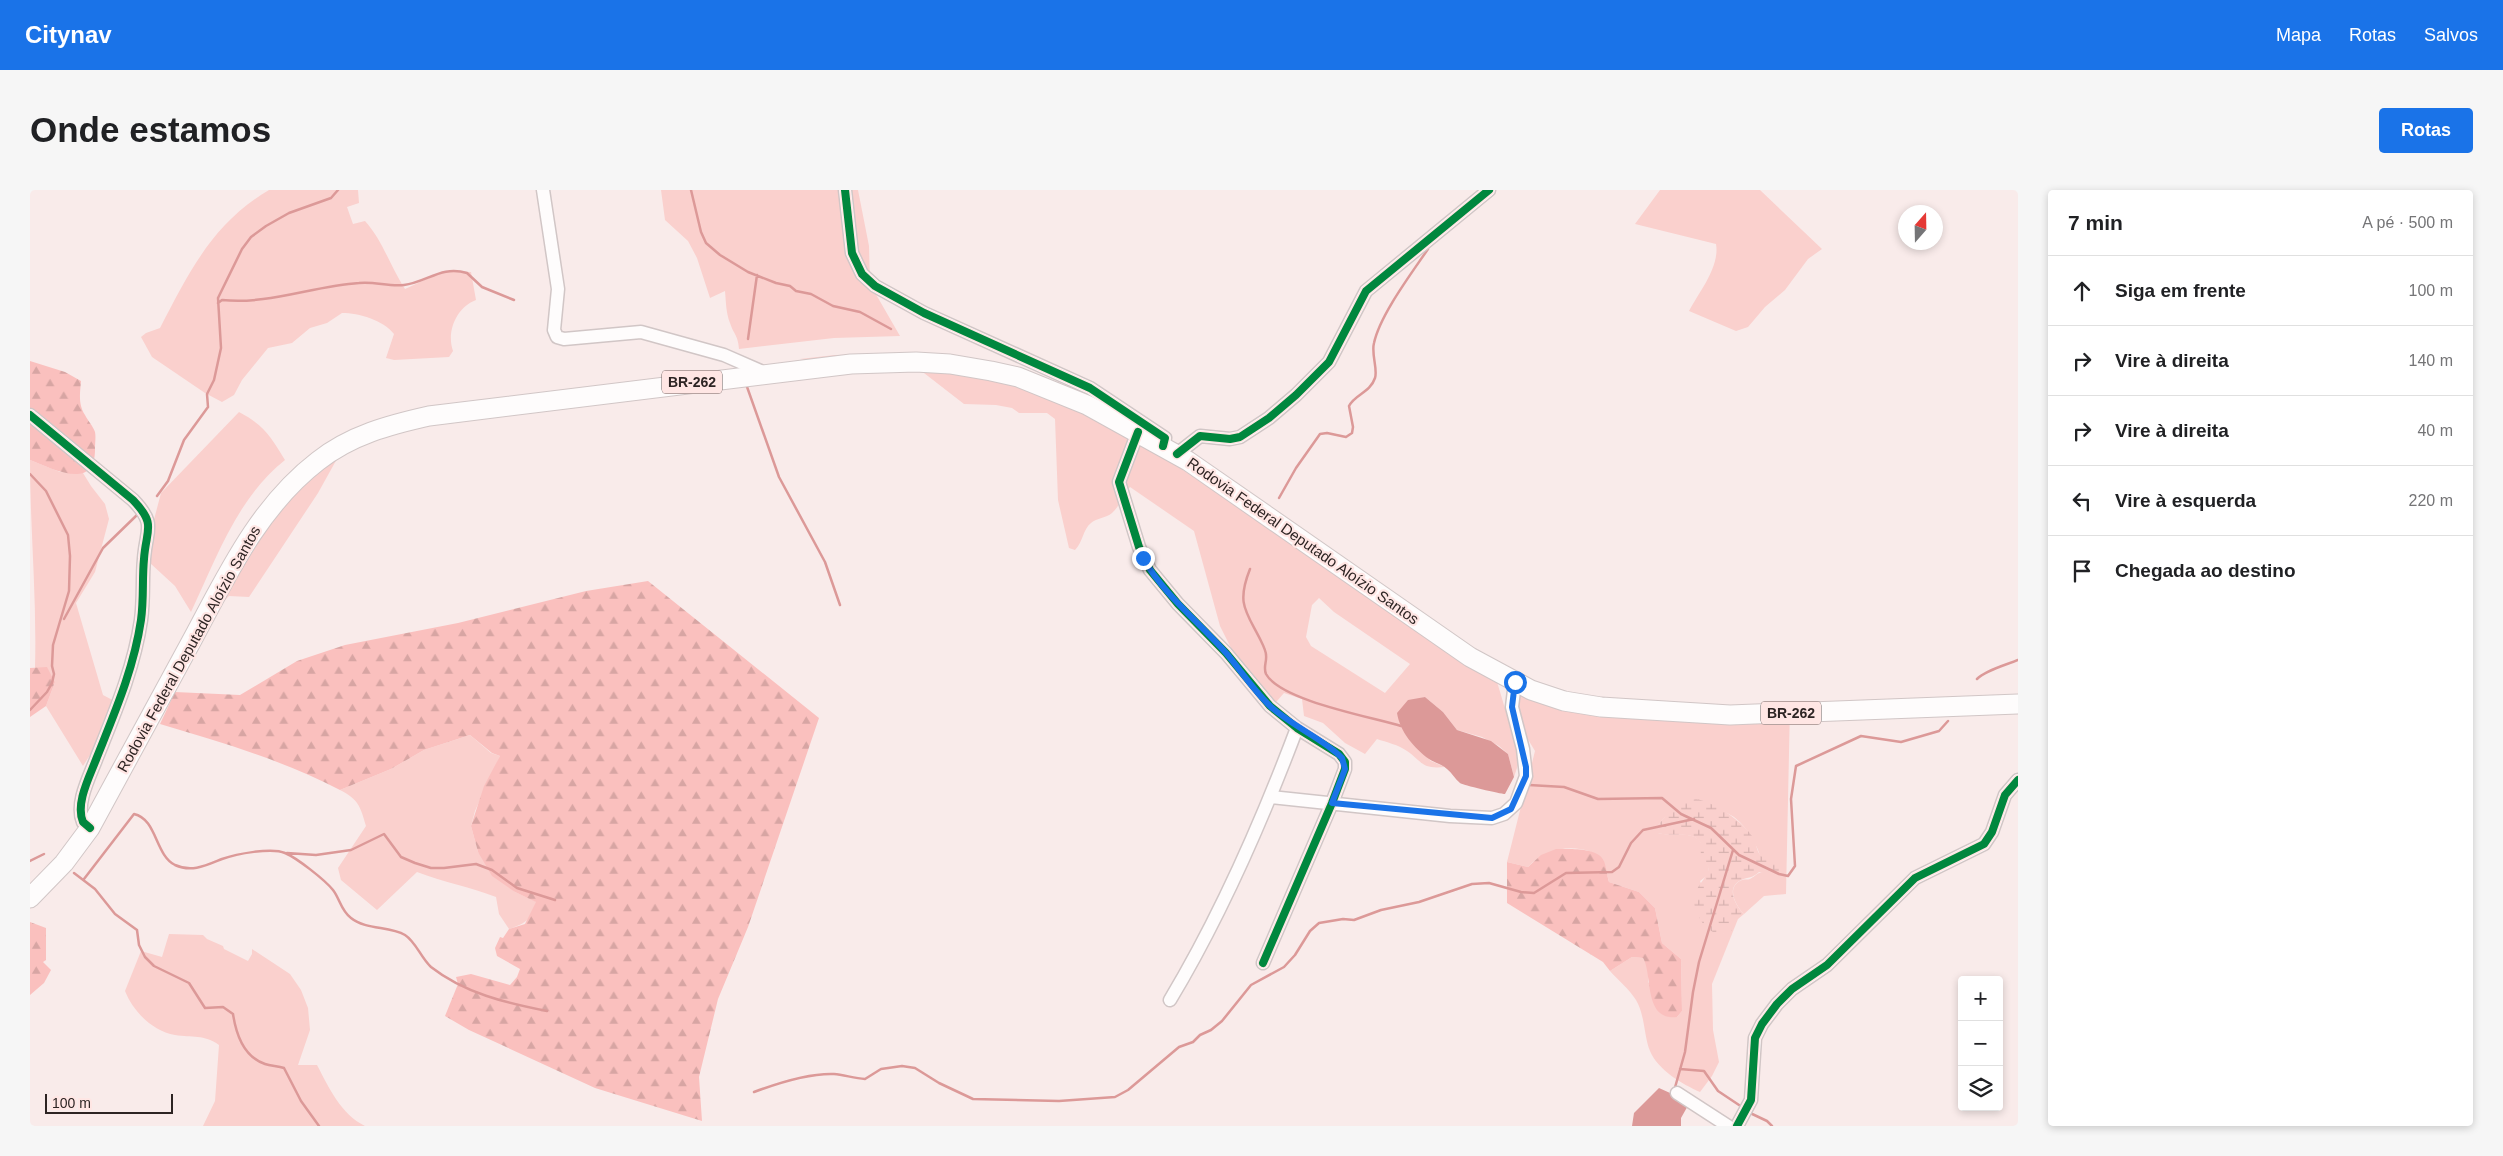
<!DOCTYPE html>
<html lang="pt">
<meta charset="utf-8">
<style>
:root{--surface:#fff;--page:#f6f6f6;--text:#202124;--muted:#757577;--line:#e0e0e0;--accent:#1a73e8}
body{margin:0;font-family:Helvetica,sans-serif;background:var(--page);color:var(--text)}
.controls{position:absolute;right:15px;bottom:15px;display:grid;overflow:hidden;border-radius:5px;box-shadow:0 2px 8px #0003}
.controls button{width:45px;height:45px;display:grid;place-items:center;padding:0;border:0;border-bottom:1px solid var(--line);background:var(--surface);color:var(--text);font:25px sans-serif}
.compass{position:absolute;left:1868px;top:15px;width:45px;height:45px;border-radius:50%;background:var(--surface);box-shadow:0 2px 8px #0003;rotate:20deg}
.scale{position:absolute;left:15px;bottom:12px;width:128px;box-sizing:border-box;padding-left:5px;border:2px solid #2d2423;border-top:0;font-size:14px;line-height:18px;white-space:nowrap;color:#2d2423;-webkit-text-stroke:4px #ffe6e4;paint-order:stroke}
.stop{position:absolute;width:15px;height:15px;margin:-11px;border:4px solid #1a73e8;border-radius:50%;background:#fff}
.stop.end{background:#1a73e8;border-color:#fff;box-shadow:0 1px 5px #0008}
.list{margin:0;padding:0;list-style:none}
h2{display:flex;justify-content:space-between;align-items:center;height:65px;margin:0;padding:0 20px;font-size:21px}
h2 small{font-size:16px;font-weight:400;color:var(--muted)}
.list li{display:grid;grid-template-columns:32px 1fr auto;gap:15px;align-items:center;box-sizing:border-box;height:70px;padding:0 20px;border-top:1px solid var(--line)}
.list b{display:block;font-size:19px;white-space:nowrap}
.list em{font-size:16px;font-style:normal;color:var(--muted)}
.icon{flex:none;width:28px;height:28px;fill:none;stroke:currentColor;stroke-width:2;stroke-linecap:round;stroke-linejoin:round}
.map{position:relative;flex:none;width:1988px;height:936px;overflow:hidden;border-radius:5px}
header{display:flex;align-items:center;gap:30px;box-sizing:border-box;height:70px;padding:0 25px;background:var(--accent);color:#fff}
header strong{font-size:24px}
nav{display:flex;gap:28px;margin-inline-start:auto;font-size:18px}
.intro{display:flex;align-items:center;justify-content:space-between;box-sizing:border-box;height:120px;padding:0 30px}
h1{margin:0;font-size:35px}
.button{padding:12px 22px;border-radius:5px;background:var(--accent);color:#fff;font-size:18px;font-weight:700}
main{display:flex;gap:30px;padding:0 30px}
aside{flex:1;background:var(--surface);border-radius:5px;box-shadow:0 2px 8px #0003}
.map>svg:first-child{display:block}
</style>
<header>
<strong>Citynav</strong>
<nav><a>Mapa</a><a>Rotas</a><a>Salvos</a></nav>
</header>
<div class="intro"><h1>Onde estamos</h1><a class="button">Rotas</a></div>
<main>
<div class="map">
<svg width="1988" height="936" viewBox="0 0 1988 936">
<defs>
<pattern id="forest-firs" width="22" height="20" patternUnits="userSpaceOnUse" patternTransform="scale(1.25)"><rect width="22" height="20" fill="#fac0be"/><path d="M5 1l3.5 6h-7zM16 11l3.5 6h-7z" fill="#d7a5a3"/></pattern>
<pattern id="wetland-marsh" width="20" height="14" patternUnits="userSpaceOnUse" patternTransform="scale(1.25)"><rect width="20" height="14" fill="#fad0cd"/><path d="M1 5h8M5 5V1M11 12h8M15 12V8" fill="none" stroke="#d7b2b0"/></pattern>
</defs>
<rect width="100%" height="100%" fill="#f9ebea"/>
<path fill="#fad0cd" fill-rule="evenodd" d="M239 0H328L329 13 317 17 323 34 335 31C353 51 360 76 375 99L414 81 441 82 446 110C427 117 416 141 423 161L419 167 364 170 356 168 364 144C353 130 329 123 312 123L297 133 280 138 262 153 238 158 212 190 204 205 192 212 175 203 122 167 111 147 116 143 130 138C159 82 183 33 239 0Z
M631 0H828L839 56 840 94 870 146 804 148 709 159C708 145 704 145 700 133 696 123 696 112 695 101L680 108 667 68 658 51 635 30Z
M1630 0H1730L1792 59 1778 69 1755 100 1735 117 1718 137 1706 141 1659 121C1669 102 1690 77 1686 54L1605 34Z
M899 163 950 171 1065 220 1409 454 1465 485 1490 569 1484 587 1478 564 1469 556 1452 547 1427 540 1413 522 1395 507 1392 508 1386 556 1401 571 1415 577C1391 579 1394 573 1377 561 1369 555 1356 552 1347 549L1335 564 1315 553 1293 533 1274 526 1272 509 1254 503 1240 519 1206 468 1190 436 1164 341 1100 297C1092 305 1091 315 1082 323 1076 328 1067 328 1061 333 1053 339 1053 352 1045 360L1039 358 1028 310 1025 229 1017 223H989L982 218 966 215 934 214 894 183 880 179 791 173 770 169 805 165ZM1289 408 1304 422 1380 474 1355 503 1281 456 1276 447 1282 415Z
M209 222C234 235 241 247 255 270 207 308 186 369 161 422L145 396 120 373 121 341 131 303Z
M308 267 288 303 219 407 199 406 175 431 224 332Z
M0 270 30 282 53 283 61 296 75 314 79 329 65 382 46 413 73 505 92 515 53 576 16 516 25 492 17 478H5C7 408 0 339 0 270Z
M1499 498 1549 511 1661 516H1760L1756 704 1734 706 1714 724C1706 716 1695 697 1712 690 1715 689 1718 690 1720 689 1726 686 1727 682 1734 682 1731 662 1721 640 1704 627 1698 623 1690 620 1683 616L1635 627 1628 635V643C1641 647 1666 639 1672 655 1675 664 1674 670 1679 677L1678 685 1670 691 1692 744 1704 739 1682 794 1683 840 1689 872 1682 886 1670 902C1652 894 1628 880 1620 861 1614 847 1615 825 1606 810 1599 799 1588 790 1580 781L1602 767 1613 768 1618 776V792L1647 827 1652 821 1651 769 1632 753 1625 718 1609 702 1579 692 1573 669C1551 651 1516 657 1498 677L1477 672 1505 561 1493 541 1481 505Z
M440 545 461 563 470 566 445 621 441 636 448 662 485 702 507 712C500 730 497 733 479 739L469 724 466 707C440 697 413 692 387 682L347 720 311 690 308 678 336 636C330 616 329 610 310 600L361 579 394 560Z
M139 744 173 745 177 749 193 756 194 759 218 771 222 764V759L260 784 271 800 278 818 280 840 268 875H287C299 898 311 924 335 936H173L185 911 189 855C174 844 162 848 145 845 122 841 103 821 95 801L111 761 132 767Z"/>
<path fill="url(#forest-firs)" d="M0 171 35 182 51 191C50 204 48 214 55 225 58 231 63 236 65 242 66 247 65 253 65 258 66 302 23 279 0 270Z
M618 391 789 528 718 737 688 809 669 887 672 931 565 898 439 840 415 826 428 794 426 787 441 784 480 795 487 787 490 779 467 766 465 758 470 747 473 748 479 739 495 734 506 712 485 702 462 686 448 662 441 636 454 596 470 566 462 563 440 545 394 560 361 579 310 600C252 570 191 552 130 534L145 502 210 505 267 471 315 455 428 433 556 401Z
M17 477 25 492 16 516 0 527V478Z
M1526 659C1538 659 1565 657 1573 669 1576 674 1577 686 1579 692L1609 702 1625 718 1632 753 1651 769 1652 821 1647 827C1613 831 1623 784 1613 768L1602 767 1580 781 1573 772 1477 713V672L1498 677 1511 665Z
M0 732 16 738V770L13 772 21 780 14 793 0 805Z"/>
<path fill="url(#wetland-marsh)" d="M1666 609C1685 612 1714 632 1724 649 1727 655 1726 661 1732 667L1738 665 1746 669 1751 682 1749 686 1729 682C1723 688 1718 687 1711 690 1695 698 1706 716 1714 724L1708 729 1704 739C1701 741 1696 744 1693 744 1676 746 1660 718 1665 704 1668 694 1677 688 1679 678 1676 673 1673 669 1671 664 1670 659 1672 656 1670 652 1663 640 1639 647 1628 643V635C1643 618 1643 613 1666 609Z"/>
<path fill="#dc9998" d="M1395 507 1413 522 1427 540 1461 551 1478 564 1484 587 1475 604C1471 604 1432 595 1430 593 1425 589 1422 583 1417 579 1412 574 1405 573 1399 569 1384 558 1370 542 1367 523L1378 510Z
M1629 898 1660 912 1651 928V936H1602L1604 923Z"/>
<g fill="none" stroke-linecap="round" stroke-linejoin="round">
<path stroke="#dc9998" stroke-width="2.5" d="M661 0 671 42 676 53 690 65 718 82 746 93 760 96 766 101 781 104 803 116 830 122 861 139
M188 113 192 110C238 115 283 96 329 93 344 91 359 97 374 95 397 92 412 75 437 83L452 97 484 110
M718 149 727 85
M716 194 749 287 795 372 810 415
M0 284 16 301 38 345 40 366 39 401 23 455 22 476 24 484 22 493 17 502 0 520
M127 306 138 291 154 250 178 217 177 204 184 190 191 158 188 108 212 59 221 47 236 36 259 23 301 8 308 0
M1249 308 1266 278 1290 244 1297 243 1316 247 1322 243 1323 237 1319 216C1325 204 1340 203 1345 188 1348 179 1341 164 1344 153 1350 125 1381 84 1398 59
M1220 379C1206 414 1216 421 1231 451 1233 455 1236 461 1236 465 1237 472 1233 477 1236 484 1251 511 1342 527 1371 536
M34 429 73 358 108 324
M1947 489C1956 480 1976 475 1988 470
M1499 595 1534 597 1568 609 1632 608 1651 624 1681 638 1709 665 1749 684 1758 686 1765 676 1761 609 1766 576 1831 546 1871 552 1909 541 1918 531
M257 663 286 665 321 660 354 644 371 667 385 673 401 678H414L446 674 462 680 487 698 525 710
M0 671 14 664
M44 683 65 699 85 724 107 740 109 755 115 767 124 776 159 793 175 818 193 817 203 824C206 844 214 867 235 874 241 876 248 876 254 878L271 911 289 936
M54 689 104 624C127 629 125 665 145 675 162 683 177 675 192 669 206 664 242 657 255 663 267 668 295 690 303 700 310 709 311 721 321 728 336 740 359 736 375 745 386 752 391 768 401 777 434 803 476 813 517 821
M1650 879 1674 881 1688 901 1712 917
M1644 901 1655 862 1663 802 1669 772 1703 660
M724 902C748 893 778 883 804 884 814 885 824 888 835 889L851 879 872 876 885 878 909 893 943 909 1029 911 1085 907 1098 900 1149 857 1163 852 1170 845 1181 840 1192 831 1221 795 1254 777 1265 765 1280 741 1289 733 1313 729 1324 730 1351 720 1389 712 1442 694 1459 693 1491 702 1504 703 1536 683 1582 682 1589 677 1601 653 1613 640 1664 629
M1718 922 1737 931 1742 936"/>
<g stroke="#d1c6c6" stroke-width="15">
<path id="minor" d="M513 0 528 99 524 140 527 147 534 149 611 142 694 165 735 183
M815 0 822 63 832 84 845 96 894 123 1060 198 1135 248 1133 256
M0 225 103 310C127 335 116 339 114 369 112 389 114 409 111 430 104 478 85 522 67 567 60 586 45 613 53 632L60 638
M1108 242 1089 292 1109 357 1120 380 1148 414 1196 463 1240 516 1267 538 1309 564 1315 572V579L1302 613 1233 773
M1147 264 1170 246 1200 249 1210 247 1239 228 1266 205 1299 172 1336 101 1459 0
M1241 607 1420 626 1462 628 1474 624 1486 613 1496 586 1493 559 1482 517 1485 492
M1140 810C1191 725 1232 631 1267 538
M1647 903 1698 936
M1707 936 1721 910 1725 848 1732 834 1747 814 1762 799 1797 775 1885 688 1954 654 1962 642 1975 605 1988 590"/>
</g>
<g stroke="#d1c6c6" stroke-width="21">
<path id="highway" d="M0 708 34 673 60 638C94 576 127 514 161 452 196 387 228 317 288 271 321 245 359 235 399 226L821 174 886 172 920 174 961 181 988 187 1057 215 1158 271 1440 467 1501 500 1534 511 1571 517 1700 525 1988 514"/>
</g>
<use href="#minor" stroke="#fefcfc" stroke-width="12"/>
<use href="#highway" stroke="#fefcfc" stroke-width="19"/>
<g stroke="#ffe6e4" stroke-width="11">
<path id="cycleway" d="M815 0 822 63 832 84 845 96 894 123 1060 198 1135 248 1133 256
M0 225 103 310C127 335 116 339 114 369 112 389 114 409 111 430 104 478 85 522 67 567 60 586 45 613 53 632L60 638
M1108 242 1089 292 1109 357 1120 380 1148 414 1196 463 1240 516 1267 538 1309 564 1315 572V579L1302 613 1233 773
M1147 264 1170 246 1200 249 1210 247 1239 228 1266 205 1299 172 1336 101 1459 0
M1707 936 1721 910 1725 848 1732 834 1747 814 1762 799 1797 775 1885 688 1954 654 1962 642 1975 605 1988 590"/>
</g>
<use href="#cycleway" stroke="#00873e" stroke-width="8"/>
</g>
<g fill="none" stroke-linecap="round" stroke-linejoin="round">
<path stroke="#1a73e8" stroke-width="6" d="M1113 368C1134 405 1169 432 1197 464 1211 481 1224 501 1241 517 1262 536 1295 550 1312 568L1315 579 1302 613 1462 628 1481 619 1496 586V577L1482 517 1485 492"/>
</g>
<g text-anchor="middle" stroke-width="4.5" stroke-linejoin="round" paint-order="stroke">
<g fill="#ffe6e4" stroke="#6c5e5d" stroke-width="1">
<rect x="632" y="180.5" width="60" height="23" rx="4"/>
<rect x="1731" y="511.5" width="60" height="23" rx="4"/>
</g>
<g font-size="14" font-weight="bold" fill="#2d2423">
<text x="662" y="197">BR-262</text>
<text x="1761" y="528">BR-262</text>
</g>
<g font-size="15" fill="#2d2423" stroke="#ffe6e4">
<text transform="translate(1273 351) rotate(35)" y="5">Rodovia Federal Deputado Aloízio Santos</text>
<text transform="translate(159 459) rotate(-61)" y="5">Rodovia Federal Deputado Aloízio Santos</text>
</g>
</g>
</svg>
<div class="controls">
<button>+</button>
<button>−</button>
<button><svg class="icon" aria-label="layers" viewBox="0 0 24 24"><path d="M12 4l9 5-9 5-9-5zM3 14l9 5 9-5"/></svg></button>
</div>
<svg class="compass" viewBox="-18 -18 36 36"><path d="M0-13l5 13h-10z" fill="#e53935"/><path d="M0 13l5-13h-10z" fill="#757577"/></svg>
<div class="scale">100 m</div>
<div class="stop" style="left:1485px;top:492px"></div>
<div class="stop end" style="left:1113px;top:368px"></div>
</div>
<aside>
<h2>7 min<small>A pé · 500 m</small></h2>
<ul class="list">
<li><svg class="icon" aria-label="ahead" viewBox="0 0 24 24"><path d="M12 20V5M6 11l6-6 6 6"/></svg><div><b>Siga em frente</b></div><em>100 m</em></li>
<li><svg class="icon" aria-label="right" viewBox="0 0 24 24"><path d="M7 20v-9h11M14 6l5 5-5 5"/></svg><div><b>Vire à direita</b></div><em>140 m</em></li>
<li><svg class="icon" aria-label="right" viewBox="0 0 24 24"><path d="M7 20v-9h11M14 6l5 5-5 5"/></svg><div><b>Vire à direita</b></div><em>40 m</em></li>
<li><svg class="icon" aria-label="left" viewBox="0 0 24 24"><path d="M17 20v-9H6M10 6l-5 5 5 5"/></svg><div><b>Vire à esquerda</b></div><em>220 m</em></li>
<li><svg class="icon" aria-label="arrive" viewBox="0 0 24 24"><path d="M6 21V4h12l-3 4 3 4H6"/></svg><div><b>Chegada ao destino</b></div></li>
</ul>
</aside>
</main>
